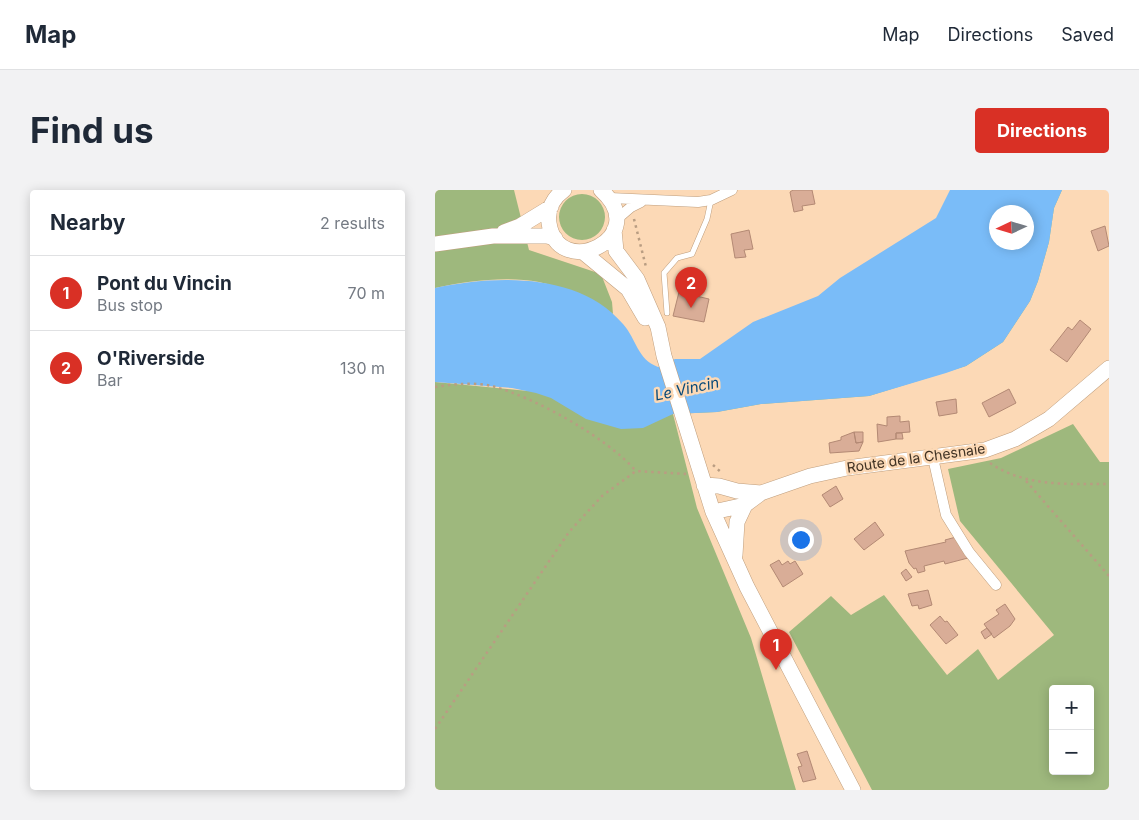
<!DOCTYPE html>
<meta charset="utf-8">
<style>
:root{--surface:#fff;--page:#f2f2f3;--text:#1f2937;--muted:#747a83;--line:#e0e1e3;--accent:#d93025}
body{margin:0;font-family:Inter,sans-serif;background:var(--page);color:var(--text)}
.controls{position:absolute;right:15px;bottom:15px;display:grid;overflow:hidden;border-radius:5px;box-shadow:0 2px 12px #0003}
.controls button{width:45px;height:45px;display:grid;place-items:center;padding:0;border:0;border-bottom:1px solid var(--line);background:var(--surface);color:var(--text);font:25px sans-serif}
.compass{position:absolute;left:554px;top:15px;width:45px;height:45px;border-radius:50%;background:var(--surface);box-shadow:0 2px 12px #0003;rotate:266deg}
.you{position:absolute;left:365px;top:349px;width:18px;height:18px;margin:-12px;border:4px solid #fff;border-radius:50%;background:#1a73e8;box-shadow:0 0 0 8px #1a73e833}
.badge{display:grid;place-items:center;width:32px;height:32px;border-radius:50%;background:var(--accent);color:#fff;font-size:16px;font-weight:700}
.pin{position:absolute;translate:-50% -41px;filter:drop-shadow(0 1px 2px #0008)}
.pin::after{content:'';position:absolute;top:26px;width:18px;height:15px;background:inherit;clip-path:polygon(0 0,100% 0,50% 100%)}
.list{margin:0;padding:0;list-style:none}
h2{display:flex;justify-content:space-between;align-items:center;height:65px;margin:0;padding:0 20px;font-size:21px}
h2 small{font-size:16px;font-weight:400;color:var(--muted)}
.list li{display:grid;grid-template-columns:32px 1fr auto;gap:15px;align-items:center;box-sizing:border-box;height:75px;padding:0 20px;border-top:1px solid var(--line)}
.list b{display:block;font-size:19px;white-space:nowrap}
.list p{margin:0;font-size:16px;white-space:nowrap;color:var(--muted)}
.list em{font-size:16px;font-style:normal;color:var(--muted)}
.map{position:relative;flex:none;width:674px;height:600px;overflow:hidden;border-radius:5px}
header{display:flex;align-items:center;gap:30px;box-sizing:border-box;height:70px;padding:0 25px;background:var(--surface);border-bottom:1px solid var(--line)}
header strong{font-size:24px}
nav{display:flex;gap:28px;margin-inline-start:auto;font-size:18px}
.intro{display:flex;align-items:center;justify-content:space-between;box-sizing:border-box;height:120px;padding:0 30px}
h1{margin:0;font-size:35px}
.button{padding:12px 22px;border-radius:5px;background:var(--accent);color:#fff;font-size:18px;font-weight:700}
main{display:flex;gap:30px;padding:0 30px}
aside{flex:1;background:var(--surface);border-radius:5px;box-shadow:0 2px 12px #0003}
.map>svg:first-child{display:block}
</style>
<header>
<strong>Map</strong>
<nav><a>Map</a><a>Directions</a><a>Saved</a></nav>
</header>
<div class="intro"><h1>Find us</h1><a class="button">Directions</a></div>
<main>
<aside>
<h2>Nearby<small>2 results</small></h2>
<ul class="list">
<li><span class="badge">1</span><div><b>Pont du Vincin</b><p>Bus stop</p></div><em>70 m</em></li>
<li><span class="badge">2</span><div><b>O'Riverside</b><p>Bar</p></div><em>130 m</em></li>
</ul>
</aside>
<div class="map">
<svg width="674" height="600" viewBox="0 0 674 600">
<rect width="100%" height="100%" fill="#fcd9b6"/>
<path fill="#9eb87d" fill-rule="evenodd" d="M0 0H79L94 60 166 84 177 112 178 124C162 112 124 96 104 92 71 86 32 91 0 98Z
M627 0 619 18 614 52 603 91 595 111 568 152 531 176 434 206 326 214 282 222 238 224 262 318 316 448 361 600H0V192L93 201 205 185 260 182 525 20ZM562 22H592V52H562Z
M124 27a23 23 0 1 1 46 0a23 23 0 1 1-46 0Z
M638 234 665 272H674V600H437L354 442 396 406 416 425 449 405 512 485 543 459 563 490 619 445 525 331 513 279 566 268ZM618 499H655V581H618Z"/>
<path fill="#7abcf8" fill-rule="evenodd" d="M515 0H627L619 18 614 52 603 91 595 111 568 152 531 176 511 183 434 206 326 214 282 222 238 224 208 238 186 239 151 229 116 208 101 203 77 198 0 192V98C60 85 144 82 188 134 202 150 202 169 223 177L240 169H265L318 132 383 106 405 88 501 28ZM562 22H592V52H562Z"/>
<path fill="#d9ad97" stroke="#b38974" d="M358 0H377L380 14 367 16 368 20 359 22 355 2Z
M670 36 674 56 663 61 656 41Z
M314 40 318 59 309 60 311 67 300 68 296 44Z
M244 102 274 109 269 132 238 126Z
M645 130 656 139 632 172 615 160 633 137 637 140Z
M574 199 581 213 554 227 547 213Z
M521 209 522 223 504 226 501 212Z
M465 226V232L474 231 475 242 461 243V249L443 252 442 234 452 236V227Z
M419 242 421 253 428 252 424 261 395 263 394 253 406 250V247Z
M419 242H428V252L421 253Z
M461 243H467L468 249H461Z
M401 296 408 309 395 317 387 305Z
M440 332 449 345 429 360 419 349Z
M521 347 533 368 510 374 509 371 489 376 490 381 483 383 481 378 479 379 474 373 470 361 511 352 510 350Z
M344 370 347 375 353 371 355 374 360 371 368 384 348 397 335 375Z
M471 379 477 387 471 391 466 383Z
M493 400 497 415 484 419 483 415 477 416 473 404Z
M570 414 580 429 575 436 559 448 549 434 564 424 561 420Z
M505 426 510 432 512 431 523 445 511 454 495 435Z
M552 438 557 444 550 449 546 442Z
M372 561 381 589 368 592 363 577 367 576 362 564Z"/>
<g fill="none" stroke-linecap="round" stroke-linejoin="round">
<g stroke="#bf9e7d" stroke-width="6">
<path id="lane" d="M232 123 229 83 242 68 257 64 272 29 276 10"/>
</g>
<g stroke="#bf9e7d" stroke-width="11">
<path id="street" d="M175 8 263 12 276 10 297 0
M182 29 196 17 206 12
M498 268 511 325 534 362 561 395"/>
</g>
<g stroke="#bf9e7d" stroke-width="16">
<path id="secondary" d="M129 0C118 8 112 20 114 33 123 93 219 47 166 0
M179 40 181 61 202 89 223 137 229 166 278 322 312 397 418 600
M69 42 85 36 116 17
M0 54 58 46H112L120 48
M148 62 193 99 210 128
M269 295 284 296 302 301 326 303
M278 322 310 315 326 303 375 286 412 278 550 260 580 249 614 229 674 178
M300 365 302 332 310 315"/>
</g>
<path stroke="#b99d82" stroke-width="2.5" stroke-dasharray="2.5 4" stroke-linecap="butt" d="M199 29 211 77
M0 197C18 194 39 192 57 196 101 208 171 247 201 281
M555 273C590 297 633 294 674 294
M278 275 287 283
M591 291 674 386
M0 539 134 342 167 306 201 281 252 284"/>
<use href="#lane" stroke="#fff" stroke-width="5"/>
<use href="#street" stroke="#fff" stroke-width="10"/>
<use href="#secondary" stroke="#fff" stroke-width="15"/>
</g>
<g text-anchor="middle" stroke-width="5" stroke-linejoin="round" paint-order="stroke">
<g font-size="14" fill="#3f3123" stroke="#fcd9b6">
<text transform="translate(481 268) rotate(-8)" y="5">Route de la Chesnaie</text>
</g>
<g font-size="15" font-style="italic" fill="#064878" stroke="#fcd9b6">
<text transform="translate(252 199) rotate(-12)" y="5">Le Vincin</text>
</g>
</g>
</svg>
<div class="controls">
<button>+</button>
<button>−</button>
</div>
<svg class="compass" viewBox="-18 -18 36 36"><path d="M0-13l5 13h-10z" fill="#e53935"/><path d="M0 13l5-13h-10z" fill="#747a83"/></svg>
<div class="you"></div>
<div class="pin badge" style="left:341px;top:480px">1</div>
<div class="pin badge" style="left:256px;top:118px">2</div>
</div>
</main>
